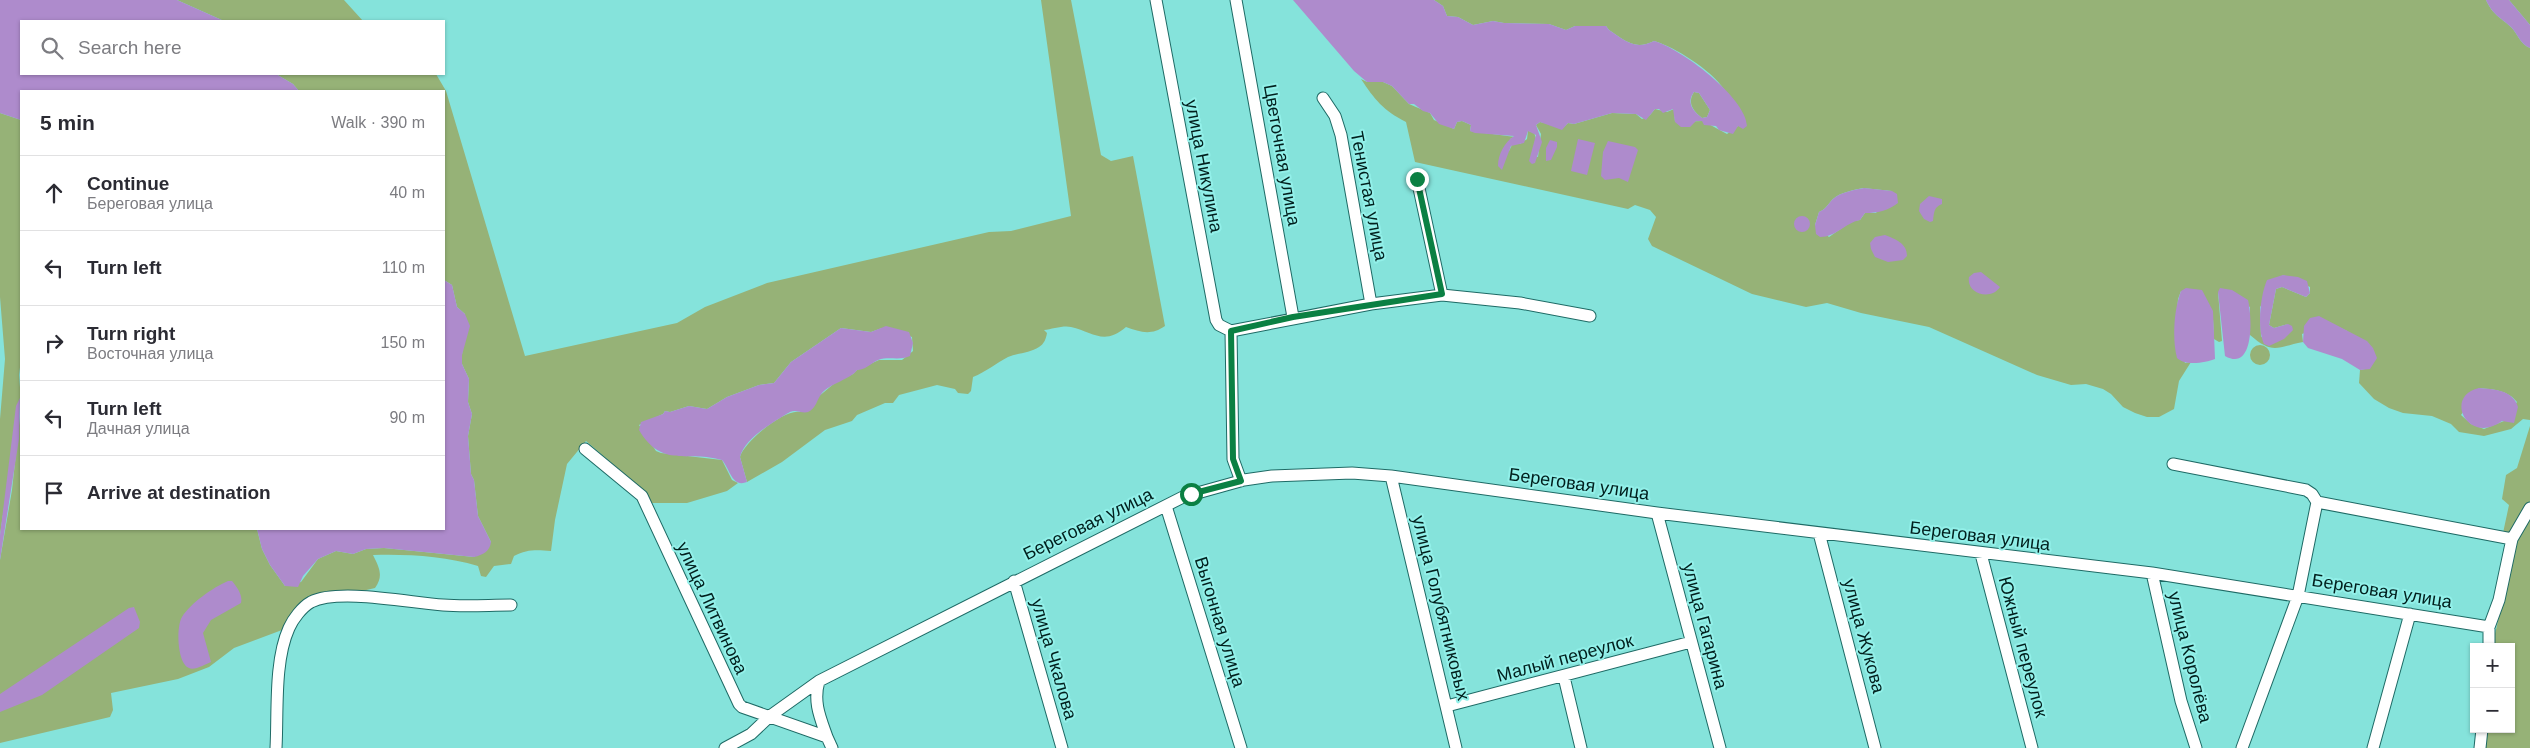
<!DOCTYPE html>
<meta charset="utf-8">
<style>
:root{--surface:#fff;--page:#f2f2f3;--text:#2b2b33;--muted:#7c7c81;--line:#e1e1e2}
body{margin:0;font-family:Helvetica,sans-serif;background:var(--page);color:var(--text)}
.controls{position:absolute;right:15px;bottom:15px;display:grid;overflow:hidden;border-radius:0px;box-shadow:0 1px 4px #0004}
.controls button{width:45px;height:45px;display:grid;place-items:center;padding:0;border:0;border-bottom:1px solid var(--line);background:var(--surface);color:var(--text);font:25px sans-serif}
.stop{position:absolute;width:15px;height:15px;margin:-11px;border:4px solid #0b8043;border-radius:50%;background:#fff}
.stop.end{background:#0b8043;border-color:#fff;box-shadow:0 1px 5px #0008}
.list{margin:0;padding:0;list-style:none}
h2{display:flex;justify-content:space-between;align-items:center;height:65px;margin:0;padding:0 20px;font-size:21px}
h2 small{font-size:16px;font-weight:400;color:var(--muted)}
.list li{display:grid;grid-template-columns:32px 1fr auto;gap:15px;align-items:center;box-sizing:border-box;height:75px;padding:0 20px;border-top:1px solid var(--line)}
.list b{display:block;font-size:19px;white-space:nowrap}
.list p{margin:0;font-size:16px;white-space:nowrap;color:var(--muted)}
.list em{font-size:16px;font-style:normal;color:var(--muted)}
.icon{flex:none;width:28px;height:28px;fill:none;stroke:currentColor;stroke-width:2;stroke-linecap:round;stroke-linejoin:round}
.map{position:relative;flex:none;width:2530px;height:748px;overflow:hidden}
.search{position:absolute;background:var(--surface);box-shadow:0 1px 4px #0004;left:20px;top:20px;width:425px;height:55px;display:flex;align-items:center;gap:12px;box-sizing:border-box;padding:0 18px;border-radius:0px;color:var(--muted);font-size:19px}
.panel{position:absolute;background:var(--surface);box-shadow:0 1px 4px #0004;left:20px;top:90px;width:425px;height:440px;border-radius:0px}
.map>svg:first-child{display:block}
</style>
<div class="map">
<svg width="2530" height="748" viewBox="0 0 2530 748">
<rect width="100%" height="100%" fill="#85e3db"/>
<path fill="#96b277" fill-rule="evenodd" d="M177 0H344L363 21H224Z
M1041 0H1071L1101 155 1111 161 1133 156 1165 326C1151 336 1140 332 1126 327 1104 346 1093 332 1071 327 1064 325 1052 329 1044 330L1047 333C1046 339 1044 344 1039 347 1030 353 1018 353 1008 357 996 363 986 372 973 377L971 391 968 394 958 393 955 389 937 385 899 395 893 403H885L857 415 852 421 825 430 782 462 747 482 740 457C744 442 785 408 800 412L836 382 853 374 857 370 879 360H902L913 351 912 337 882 328 871 332 841 328 791 362 774 383 759 385 727 397 707 409 689 406 670 412 665 411 663 414 639 425 656 451 661 453 722 460 732 480 738 483 727 491 687 503H652L645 492 586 441 567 464 555 520 551 551C537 550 527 549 514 556L511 564 494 566 486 577 481 576 478 566C445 556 408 554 373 555 379 567 384 576 375 588L298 606 282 630 234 648 209 667 178 679 111 693 113 710 110 717 0 743V560L12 490 21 407V529H257L262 549 270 565 285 586 301 582 318 559 336 551 353 554 366 549 384 548 474 557 491 542 478 516 474 480 471 474 468 436 472 414 468 402 469 379 462 364V355L465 314 457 307 452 285 444 280V91H299L293 84 276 74H436L446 91 525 356 677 323 705 307 767 283 989 232 1011 231 1071 216Z
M1434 0H2486C2493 15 2500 17 2511 27 2518 34 2520 44 2530 48V420L2523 419 2511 429 2484 436 2459 432 2451 424 2432 416 2403 413 2389 408 2374 399 2359 383 2360 370 2370 368 2347 331 2330 323 2302 334 2303 342C2277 347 2273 355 2250 335V307L2218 292 2222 341 2219 342 2214 339C2213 302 2214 306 2181 291L2178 299 2175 339 2185 363 2191 362 2179 381 2174 409 2159 417H2147L2135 413 2123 407 2111 394 2103 389 2086 384 2071 385 2037 375 1929 327 1861 313 1827 303 1806 307 1752 294 1652 246 1648 239 1656 217 1650 210 1635 205 1628 209 1415 162 1406 122C1383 110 1375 100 1361 79L1367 82H1383L1392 86 1409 104 1430 113 1434 120 1454 129 1457 122 1462 121 1471 125 1470 131 1515 137 1510 139 1509 151 1513 143 1520 144 1527 139 1528 131 1534 132 1536 139 1532 156 1538 157 1541 134 1536 125 1540 122 1564 127 1568 123 1574 124 1612 113 1636 114 1642 119 1650 115 1655 109 1667 112 1674 109 1675 122 1703 121 1727 134 1738 126C1734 115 1731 99 1724 89 1711 70 1675 47 1654 41 1634 51 1625 40 1609 30L1606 26H1575L1566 30 1549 24 1504 23 1493 21 1473 25 1458 17 1447 16 1443 6ZM1863 188 1892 191 1876 213H1865L1860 220 1852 221 1829 237 1815 225 1819 212C1826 209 1828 204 1833 199 1841 192 1854 190 1863 188ZM2283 275 2310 287V293L2306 297 2282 287 2276 289 2269 325 2274 328 2288 324 2261 337 2260 307ZM2479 388C2492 389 2508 390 2517 402L2504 421 2484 429 2471 424 2461 415Z
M2509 0H2530V25Z
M1694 92 1699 93 1710 110 1707 117 1702 118C1693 111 1687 103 1694 92Z
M0 113 21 120V360L19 375 21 400 20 398 0 535V419L5 359 0 297Z
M2250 355a10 10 0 1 1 20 0a10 10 0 1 1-20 0Z
M2530 426V501L2512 535 2503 533 2509 505 2502 499 2506 475 2517 468Z
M2530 516V748H2485L2487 729H2511V647H2494V638L2518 536Z"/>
<path fill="#ae8bcc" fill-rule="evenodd" d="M0 0H177L224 21H21V74H276L293 84 299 91H21V120L0 113Z
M1293 0H1434L1443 6 1447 16 1458 17 1473 25 1493 21 1504 23 1549 24 1566 30 1575 26H1606L1609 30C1625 40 1634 51 1654 41 1680 48 1746 97 1747 126L1743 129 1738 126 1733 134 1719 130 1716 126 1704 125 1702 121H1696L1690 127H1681L1675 122 1673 109 1663 113 1659 109H1655L1646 120 1636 114 1612 113 1574 124 1568 123 1562 130 1540 122 1536 125 1542 142 1535 163 1532 164 1529 161 1536 135 1528 131 1524 143 1511 146 1502 170 1498 166C1498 154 1505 142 1514 136L1475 133 1470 131 1471 125 1462 121 1457 122 1454 129 1439 124 1430 113 1423 111 1414 104H1409L1392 86 1383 82H1367L1354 71ZM1694 92 1699 93 1710 110 1707 117 1702 118C1693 111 1686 103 1694 92Z
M2486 0H2509L2530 25V48C2520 44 2518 34 2511 27 2500 17 2493 15 2486 0Z
M1578 139 1595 143 1587 175 1571 171Z
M1550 140 1557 142V147L1551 160 1546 161V148Z
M1608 141 1635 147 1638 150 1628 182 1619 178 1605 180 1601 176 1603 152Z
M1864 188 1892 191 1897 194 1898 203C1887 211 1878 213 1865 213L1860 220C1845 223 1836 237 1820 237L1816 234 1815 225 1819 212C1826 209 1828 204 1833 199 1841 192 1854 190 1864 188Z
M1929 196 1942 199V204C1934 207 1934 212 1933 221L1930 222 1924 219 1919 211 1920 204Z
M1794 224a8 8 0 1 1 16 0a8 8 0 1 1-16 0Z
M1885 235C1895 239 1907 243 1907 256L1903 260 1888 262 1875 257 1871 249 1870 243 1875 237Z
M1981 272 2000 287C1991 301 1966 294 1969 277L1974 273Z
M2283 275 2298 277 2307 281 2310 293 2306 297 2282 287 2276 289 2269 325 2274 328 2288 324 2292 326 2293 330 2284 339 2269 346 2264 344C2257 329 2260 296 2267 280Z
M444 280 452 285 457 307 465 314 470 326 462 355V364L469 379 468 402 472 414 468 436 471 474 474 480 478 516 491 542C490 551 483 555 474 557L384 548 366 549 353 554 336 551 318 559 303 576 298 587 285 586 270 565 262 549 257 529H444Z
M2186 288 2202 290 2213 311 2215 359C2205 363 2185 366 2177 358 2172 339 2174 309 2181 291Z
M2220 288 2232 290 2248 300C2252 315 2255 373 2225 356L2218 292Z
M2319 316 2367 341 2373 348 2377 358 2370 369 2360 370 2342 359 2308 348 2303 342 2304 326 2310 318Z
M886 326 909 332 913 343 910 356C899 361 889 356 878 360 870 364 865 370 857 370 851 379 831 383 822 393 817 399 816 409 808 412 802 414 796 409 790 412 773 422 744 439 740 457L747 482C732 488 730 469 722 460 688 450 662 469 639 430L641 422 663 414 665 411 670 412 689 406 707 409 727 397 759 385 774 383 791 362 841 328 871 332Z
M2479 388C2494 389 2513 390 2518 407L2514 423 2502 421C2468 446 2443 396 2479 388Z
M20 398 19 439 0 560V535L16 406Z
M228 581H232C237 587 243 595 241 603L211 620 203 633 211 662C206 664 194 671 189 668 177 663 176 627 182 617 191 603 212 588 228 581Z
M134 607 140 622 139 628 42 695 0 712V694L129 608Z"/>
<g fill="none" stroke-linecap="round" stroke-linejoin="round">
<g stroke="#1e6a65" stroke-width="13">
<path id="street" d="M1156 0 1216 320 1219 325 1231 331
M1236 0 1293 317
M1323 98 1335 116 1341 135 1371 304
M1417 179 1442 295
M1231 331 1371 304 1442 295 1520 303 1590 316
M1231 331 1233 459 1241 481
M585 449 642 496 739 704 742 707 827 737 832 748
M2173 464 2306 490 2312 494 2317 502 2512 539
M1391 476 1456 748
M1166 506 1241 748
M1657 513 1720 748
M1819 533 1875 748
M1981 554 2032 748
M2152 573 2181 701 2196 748
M1014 581 1062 748
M2489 647V627L2499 600 2512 539 2530 508
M1564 677 1581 748
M819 681C813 702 820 717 827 737
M1447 706 1691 642
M276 748C278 712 274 661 289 628 293 619 302 607 311 602 339 588 411 603 443 605 466 607 489 605 511 605
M725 748 751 734 770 716 819 681 1183 497 1244 480 1272 476 1352 473 1391 476 1657 513 2152 573 2489 627
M2242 748 2298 596 2317 502
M2373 748 2410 614
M2480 748 2482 729"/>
</g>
<use href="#street" stroke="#fff" stroke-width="11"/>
</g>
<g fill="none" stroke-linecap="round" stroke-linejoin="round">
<path stroke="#0b8043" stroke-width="6" d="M1191 494 1241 481 1233 459 1231 331 1293 317 1442 294 1417 179"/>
</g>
<g text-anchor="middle" stroke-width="4" stroke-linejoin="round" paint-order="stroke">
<g font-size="18" fill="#011f1d" stroke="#92f0e9">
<text transform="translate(1282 155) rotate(80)" y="6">Цветочная улица</text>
<text transform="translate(1204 166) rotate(79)" y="6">улица Никулина</text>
<text transform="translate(1369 196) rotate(79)" y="6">Тенистая улица</text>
<text transform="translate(1579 484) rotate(8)" y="6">Береговая улица</text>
<text transform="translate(1088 524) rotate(-26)" y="6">Береговая улица</text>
<text transform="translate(1980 536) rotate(7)" y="6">Береговая улица</text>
<text transform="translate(2382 591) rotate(9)" y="6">Береговая улица</text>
<text transform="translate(712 608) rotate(65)" y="6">улица Литвинова</text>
<text transform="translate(1441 608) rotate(76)" y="6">улица Голубятниковых</text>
<text transform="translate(1220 622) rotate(73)" y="6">Выгонная улица</text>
<text transform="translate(1705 626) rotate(75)" y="6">улица Гагарина</text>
<text transform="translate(1864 636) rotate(75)" y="6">улица Жукова</text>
<text transform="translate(2023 647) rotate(75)" y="6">Южный переулок</text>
<text transform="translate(2190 657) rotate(76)" y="6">улица Королёва</text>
<text transform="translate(1565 658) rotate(-15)" y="6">Малый переулок</text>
<text transform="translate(1054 659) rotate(74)" y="6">улица Чкалова</text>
</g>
</g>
</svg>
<div class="controls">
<button>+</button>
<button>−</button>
</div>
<div class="stop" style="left:1191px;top:494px"></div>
<div class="stop end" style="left:1417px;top:179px"></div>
<div class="search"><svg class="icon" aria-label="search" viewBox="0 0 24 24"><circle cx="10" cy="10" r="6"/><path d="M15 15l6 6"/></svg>Search here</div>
<section class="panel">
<h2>5 min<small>Walk · 390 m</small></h2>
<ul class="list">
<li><svg class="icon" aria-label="ahead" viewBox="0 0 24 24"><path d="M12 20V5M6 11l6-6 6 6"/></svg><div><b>Continue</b><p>Береговая улица</p></div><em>40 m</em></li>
<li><svg class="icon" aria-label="left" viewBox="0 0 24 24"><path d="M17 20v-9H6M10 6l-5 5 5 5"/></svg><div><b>Turn left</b></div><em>110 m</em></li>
<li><svg class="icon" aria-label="right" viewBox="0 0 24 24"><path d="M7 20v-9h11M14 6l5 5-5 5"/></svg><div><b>Turn right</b><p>Восточная улица</p></div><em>150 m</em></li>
<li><svg class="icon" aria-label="left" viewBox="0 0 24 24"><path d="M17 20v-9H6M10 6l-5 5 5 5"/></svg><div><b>Turn left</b><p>Дачная улица</p></div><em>90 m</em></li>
<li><svg class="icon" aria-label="arrive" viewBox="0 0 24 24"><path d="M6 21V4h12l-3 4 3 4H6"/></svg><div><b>Arrive at destination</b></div></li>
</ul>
</section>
</div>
